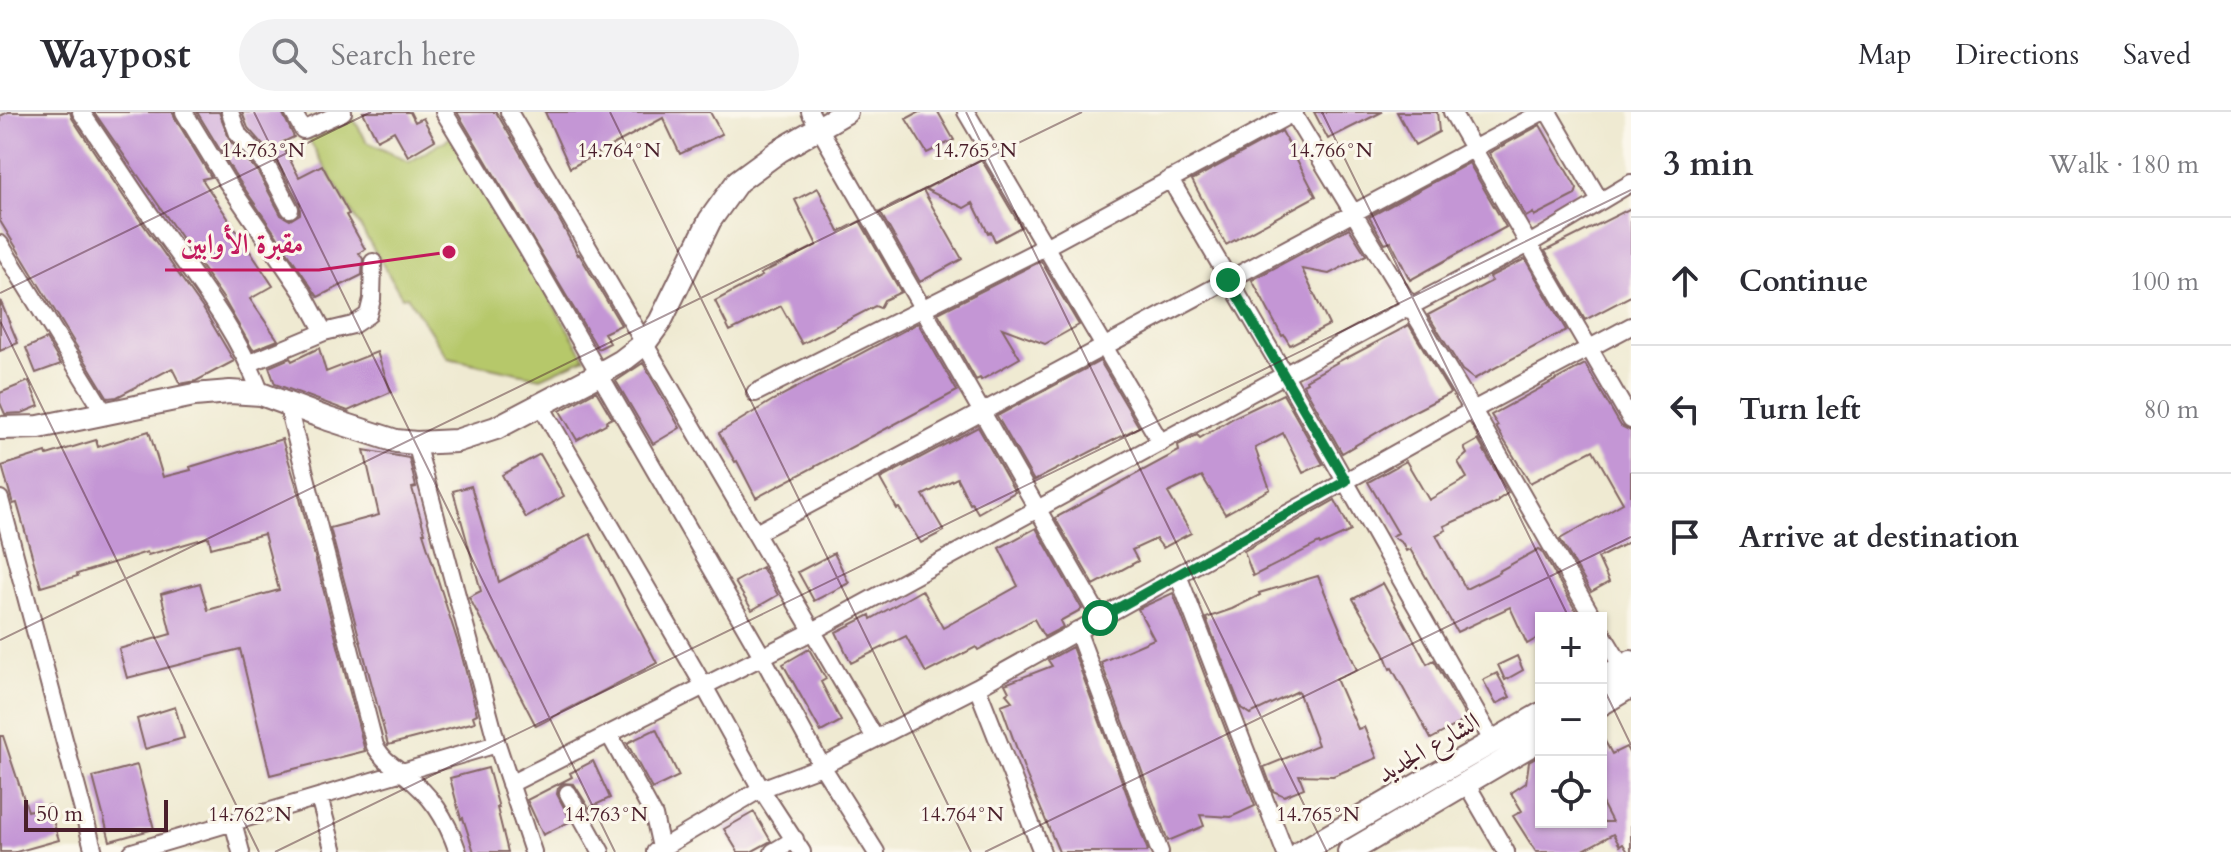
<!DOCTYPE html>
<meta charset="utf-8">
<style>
:root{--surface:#fff;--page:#f2f2f3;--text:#2b2b33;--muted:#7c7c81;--line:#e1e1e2}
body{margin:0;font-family:Cardo,Amiri,serif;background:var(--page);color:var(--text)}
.controls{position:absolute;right:24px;bottom:24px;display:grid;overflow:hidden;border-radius:0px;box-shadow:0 2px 6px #0004}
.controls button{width:72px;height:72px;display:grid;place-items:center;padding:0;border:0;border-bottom:2px solid var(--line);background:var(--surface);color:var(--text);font:40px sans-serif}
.scale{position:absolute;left:24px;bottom:20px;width:144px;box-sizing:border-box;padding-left:8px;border:4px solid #4a1f2b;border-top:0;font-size:22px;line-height:28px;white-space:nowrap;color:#4a1f2b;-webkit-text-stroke:6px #fbf7ec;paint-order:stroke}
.stop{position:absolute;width:24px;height:24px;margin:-18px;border:6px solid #0b8043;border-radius:50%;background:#fff}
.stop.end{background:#0b8043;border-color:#fff;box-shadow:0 2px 8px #0008}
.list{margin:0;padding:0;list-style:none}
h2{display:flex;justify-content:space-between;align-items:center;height:104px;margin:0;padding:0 32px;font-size:34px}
h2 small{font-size:26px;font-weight:400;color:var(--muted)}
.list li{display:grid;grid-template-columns:52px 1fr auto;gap:24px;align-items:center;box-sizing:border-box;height:128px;padding:0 32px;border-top:2px solid var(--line)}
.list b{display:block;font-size:30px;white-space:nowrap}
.list em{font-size:26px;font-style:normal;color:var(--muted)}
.icon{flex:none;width:44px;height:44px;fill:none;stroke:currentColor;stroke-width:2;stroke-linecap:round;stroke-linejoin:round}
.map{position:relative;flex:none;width:1631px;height:740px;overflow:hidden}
header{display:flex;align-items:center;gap:48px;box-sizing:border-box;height:112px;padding:0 40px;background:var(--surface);border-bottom:2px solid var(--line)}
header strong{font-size:38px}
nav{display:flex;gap:44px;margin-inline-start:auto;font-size:28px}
.search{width:560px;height:72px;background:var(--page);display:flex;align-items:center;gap:20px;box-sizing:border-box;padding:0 28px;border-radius:44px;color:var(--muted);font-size:30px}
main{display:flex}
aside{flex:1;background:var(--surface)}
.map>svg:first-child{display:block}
</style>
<header>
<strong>Waypost</strong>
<div class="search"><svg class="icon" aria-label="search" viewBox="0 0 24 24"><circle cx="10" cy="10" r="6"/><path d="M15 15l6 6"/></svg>Search here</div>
<nav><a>Map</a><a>Directions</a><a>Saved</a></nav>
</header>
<main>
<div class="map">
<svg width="1631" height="740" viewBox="0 0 1631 740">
<rect width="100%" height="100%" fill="#fbf7ec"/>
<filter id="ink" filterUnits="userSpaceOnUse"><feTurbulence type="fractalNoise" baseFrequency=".0125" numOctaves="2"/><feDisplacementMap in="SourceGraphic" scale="16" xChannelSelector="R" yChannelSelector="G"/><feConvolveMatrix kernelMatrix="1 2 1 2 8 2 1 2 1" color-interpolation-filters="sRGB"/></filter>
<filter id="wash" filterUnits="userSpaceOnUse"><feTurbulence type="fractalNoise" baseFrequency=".006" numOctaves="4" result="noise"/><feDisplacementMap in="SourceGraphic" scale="32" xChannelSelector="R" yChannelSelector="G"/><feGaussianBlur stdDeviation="1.8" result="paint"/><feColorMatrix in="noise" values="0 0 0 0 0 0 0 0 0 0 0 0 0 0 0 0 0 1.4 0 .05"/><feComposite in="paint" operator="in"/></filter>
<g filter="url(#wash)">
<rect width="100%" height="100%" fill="#efead2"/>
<path fill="#b6c86b" stroke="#80744b" stroke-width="2" d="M353 6 367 30 409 50 453 24 585 246 541 266 448 246 407 184 402 185 309 28Z"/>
<g id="blocks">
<path fill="#c496d5" d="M8 0H70L72 6 126 88 204 198 234 249 196 269 180 272 172 256 117 285 108 286 0 109V4Z
M94 0H173L175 6 211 65 202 67 273 174 250 187 278 228 253 238 223 186Z
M197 0H219L230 29 258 60 281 103 290 108 300 102V92L276 48 248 16 242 0H282L294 25 281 31 299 65 322 53 349 102 346 103 365 137 359 141 363 147 362 163 318 185 234 61Z
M363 0H410L415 10 423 6 435 28 408 44 394 19 377 28Z
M457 0H496L559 107 578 143 579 142 621 213 604 221 610 231 598 237Z
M545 0H710L722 22 680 42 663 6 570 56Z
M919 0H938L954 28 927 41 906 7Z
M1314 0H1382L1328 27Z
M1397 0H1437L1439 20 1415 33Z
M1540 13 1577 77 1575 83 1534 104 1533 101 1526 105 1489 41Z
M1282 19 1316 84 1226 133 1192 68Z
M981 47 1021 115 995 129 991 120 988 121 973 91 964 96 925 77Z
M1469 51 1506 115 1410 168 1391 130 1385 132 1369 105Z
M818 76 839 120 860 109 901 180 884 188 880 196 875 194 802 232 781 194 730 219 715 189 762 164 760 162 817 133 795 88Z
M923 78 962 147 920 170 880 100Z
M1631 96V184L1585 208 1545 139Z
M1349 116 1366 143 1329 162 1302 157 1329 213 1290 233 1284 223 1282 224 1252 168Z
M1525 147 1566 218 1474 267 1462 258 1428 203 1492 169 1489 165Z
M1041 149 1079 213 1045 232 1002 216 1020 246 981 268 980 266 976 268 938 201Z
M0 188 18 231 0 239Z
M918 211 957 279 756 386 737 349 735 350 719 321 773 288Z
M1409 213 1450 281 1407 303 1342 341 1303 272 1307 270 1306 268 1347 245V246Z
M46 227 61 252 36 261 26 236Z
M319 236 326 260 377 240 391 280 348 299 275 272 269 255 290 246 292 249Z
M1100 249 1139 315 1034 369 997 304Z
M643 251 680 316 653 332 616 269Z
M1585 252 1621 314 1631 319V429L1598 446 1609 470 1591 480 1560 427 1623 391 1593 338 1530 371 1496 315 1498 314 1491 303Z
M29 269 39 294 22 301 5 302 0 291V281Z
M596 279 612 306 606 309 607 311 577 328 560 299Z
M1283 282 1323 352 1303 361 1283 321 1255 336 1270 377 1225 402 1202 364 1168 381 1191 421 1163 436 1156 427 1132 438 1138 449 1094 473 1055 406 1179 339 1178 333 1197 323 1200 326 1235 305Z
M978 315 1015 380 978 401 972 391 970 392 957 366 923 383 944 419 921 431 899 396 897 397 880 367Z
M149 319 163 365 191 358 190 355 282 327 298 379 365 639 270 663 240 537 127 566 119 537 171 522 161 482 200 471 208 498 279 478 264 422 211 436 209 425 148 443 147 440 77 462 78 464 41 475 17 391 13 392 2 354 46 340 47 343 96 328 98 335Z
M1478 328 1508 381 1498 388V390L1444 414 1446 418 1436 423 1466 477 1500 460 1499 459 1539 437 1541 438 1580 506H1541V524L1527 532 1510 495 1457 520 1410 437 1406 439 1403 432 1392 424 1398 421 1368 370 1406 349 1429 388 1467 366 1458 350 1467 342 1464 336Z
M364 338 409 346 416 375 412 376 425 421H423L460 537 477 602 473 604 475 610 388 633 330 416 379 403Z
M540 342 564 384 526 406 502 363Z
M471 374 499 470 590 422 657 551 536 614 469 485 481 479 453 379Z
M1335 388 1351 419 1320 433 1319 431 1253 464 1244 439Z
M1036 416 1082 497 1060 509 1063 515 1044 525 1034 507 978 538 976 535 926 561 906 524 851 551 836 520 870 503 871 507 922 478 943 516 1018 474 999 436Z
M834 441 849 471 814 489 798 460Z
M762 455 778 483 752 498 735 470Z
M1318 464 1357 558 1336 567 1358 617 1364 615 1377 646 1333 664 1299 663 1304 676 1284 684 1273 679 1264 655 1318 633 1298 579 1250 602 1241 596 1206 506 1232 497 1260 483 1259 481Z
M1383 471 1427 552 1434 548 1467 607 1431 627 1392 556 1390 557 1383 538 1353 487Z
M1173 481 1255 694 1231 705 1200 703 1204 714 1168 729 1101 550 1154 527 1138 497Z
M1072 535 1148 739 1145 740H1059L1026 662 1001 593 1012 589 1006 582 1009 580 1005 572 1052 554 1048 548Z
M809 537 826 567 821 570 841 609 821 620 783 552Z
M1517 544 1523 558 1505 568 1498 553Z
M1497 561 1510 585 1496 592 1483 568Z
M175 595 184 626 145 637 137 607Z
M656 617 679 664 652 677 627 631Z
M1601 622 1612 642 1626 635 1631 644V740H1628L1623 732 1620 734 1613 722 1580 740H1536L1513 704 1522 699 1511 681 1526 671 1529 650 1541 643V710H1612L1601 689Z
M0 624H3L28 699 48 693 59 728 16 740H0Z
M593 649 610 686 589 696 574 672 563 671 558 676 557 682 571 709 543 723 527 688 572 665 570 661Z
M137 653 154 717 110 729 93 665Z
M488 656 499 696H497L508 740H474L463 706 461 707 450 666Z
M754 700 771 729 751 740H738L724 717Z"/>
</g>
</g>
<g filter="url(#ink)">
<use href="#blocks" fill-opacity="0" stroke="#846665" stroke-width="2"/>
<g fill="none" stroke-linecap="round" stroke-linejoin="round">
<g stroke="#846665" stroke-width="20">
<path id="minor" d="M81 0C106 36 129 73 154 108 194 165 237 217 261 282
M184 0 225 67 303 181 324 220
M230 0 238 22 267 54 290 97
M293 0 303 18 343 0
M444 0 526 135 762 544 822 654 876 740
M509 0 875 626
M810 0 1100 506
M966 0 1161 331
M1292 0 1473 298 1593 506
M1452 0 1631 308
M1548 0 1600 89
M1170 67 1285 263 1493 630
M0 132 104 300
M250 251 324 220 353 213 368 203 372 187 373 150
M755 281 1047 134 1295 0
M287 291 375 634C386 651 388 649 403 661 432 684 446 705 458 740
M541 294 704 574 761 677 802 740
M416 331 497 632 533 740
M0 387 94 740
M756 421 1542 0
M1178 463 1285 740
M1077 518 1160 740
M1601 520 1627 563
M977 575 1042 740
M609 622 654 704 662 740
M1466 671 1506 740
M510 672 813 519 1411 194 1529 132 1631 71
M568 681 601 740
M319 685 334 740
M233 710 241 740
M132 740 497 632
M655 740 761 677 822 654 977 575 1473 298 1631 214
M773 740 795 727"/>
</g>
<g stroke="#846665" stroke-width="26">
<path id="tertiary" d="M0 316 39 315 194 283 230 280 261 282 328 307 396 329 416 331 456 329 496 316 599 262 622 249 644 232 660 210 710 108 738 69 779 39 846 0
M1601 567 1631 550
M1601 592 1631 574
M1301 740 1541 602
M1349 740 1541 627"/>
</g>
<use href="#minor" stroke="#fff" stroke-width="16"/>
<use href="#tertiary" stroke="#fff" stroke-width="22"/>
</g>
</g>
<g fill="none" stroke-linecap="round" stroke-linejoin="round" filter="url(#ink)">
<path stroke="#0b8043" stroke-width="10" d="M1100 506 1346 369 1228 168"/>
</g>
<path fill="none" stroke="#4a1f2b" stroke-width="2" stroke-opacity="0.45" d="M254 0 615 740M610 0 971 740M966 0 1327 740M1322 0 1569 506M0 181 371 0M0 209 259 740M0 528 1082 0M1601 571 1631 633M275 740 1631 78M985 740 1631 425"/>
<g text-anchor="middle" stroke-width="6" stroke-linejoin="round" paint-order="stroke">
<g font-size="26" fill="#4a1f2b" stroke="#fbf7ec">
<text transform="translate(1428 635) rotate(-30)" y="9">الشارع الجديد</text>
</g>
</g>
<g font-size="20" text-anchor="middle" fill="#4a1f2b" stroke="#fbf7ec" stroke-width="6" stroke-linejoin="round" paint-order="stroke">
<text x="263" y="45">14.763°N</text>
<text x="619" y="45">14.764°N</text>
<text x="975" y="45">14.765°N</text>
<text x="1331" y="45">14.766°N</text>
<text x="250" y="709">14.762°N</text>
<text x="606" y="709">14.763°N</text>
<text x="962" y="709">14.764°N</text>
<text x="1318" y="709">14.765°N</text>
</g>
<path fill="none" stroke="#c2185b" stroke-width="3" d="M449 140L319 158H165"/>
<circle fill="#c2185b" stroke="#fbf7ec" stroke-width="3" cx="449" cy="140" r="8"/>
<g font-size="28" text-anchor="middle" font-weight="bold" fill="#c2185b" stroke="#fbf7ec" stroke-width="6" stroke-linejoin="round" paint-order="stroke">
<text x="242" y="141">مقبرة الأوابين</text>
</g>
</svg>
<div class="controls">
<button>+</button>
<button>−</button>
<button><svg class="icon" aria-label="locate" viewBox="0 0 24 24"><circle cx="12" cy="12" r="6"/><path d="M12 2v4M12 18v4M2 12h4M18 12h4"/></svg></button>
</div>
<div class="scale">50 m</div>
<div class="stop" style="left:1100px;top:506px"></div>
<div class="stop end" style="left:1228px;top:168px"></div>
</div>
<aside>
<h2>3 min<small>Walk · 180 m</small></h2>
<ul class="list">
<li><svg class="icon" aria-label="ahead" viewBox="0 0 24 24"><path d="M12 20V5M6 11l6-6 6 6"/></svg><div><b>Continue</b></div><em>100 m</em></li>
<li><svg class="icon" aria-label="left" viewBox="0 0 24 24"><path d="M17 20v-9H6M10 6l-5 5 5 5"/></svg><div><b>Turn left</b></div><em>80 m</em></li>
<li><svg class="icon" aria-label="arrive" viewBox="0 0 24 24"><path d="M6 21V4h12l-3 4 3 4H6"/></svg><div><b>Arrive at destination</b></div></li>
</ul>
</aside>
</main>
